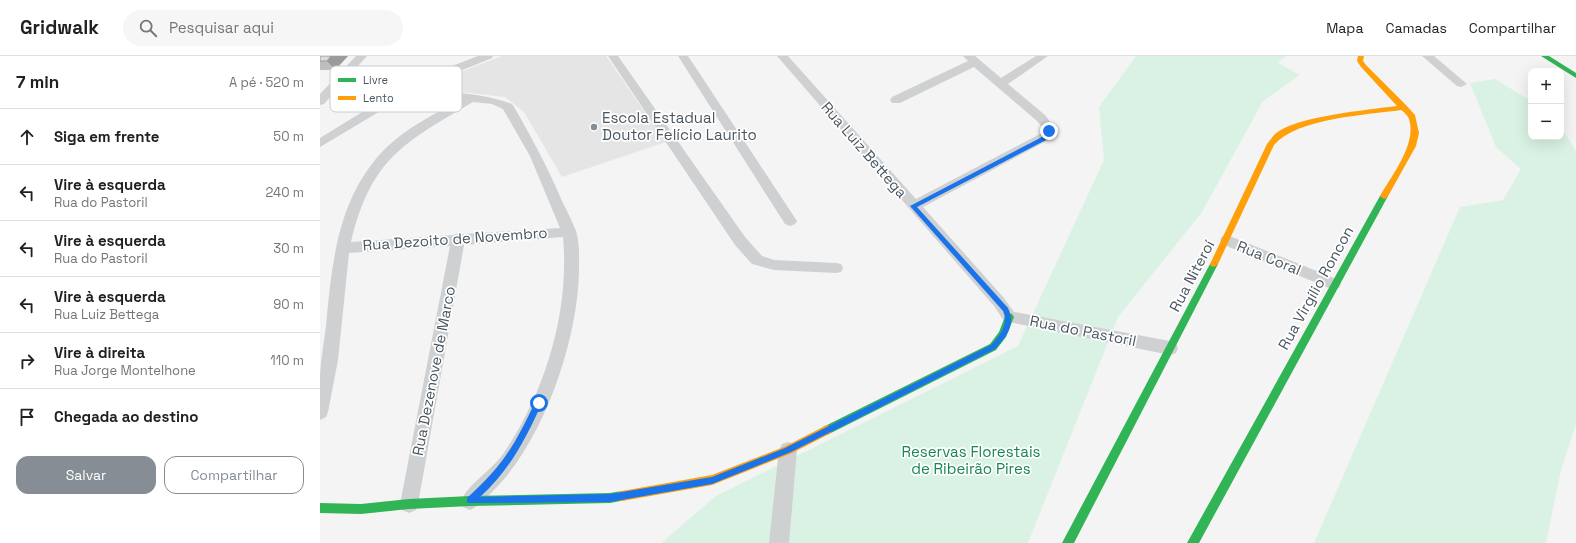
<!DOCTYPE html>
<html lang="pt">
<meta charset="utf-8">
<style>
:root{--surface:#fff;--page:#f6f6f6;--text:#202124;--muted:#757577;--line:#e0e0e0;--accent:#868d94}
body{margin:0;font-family:"Space Grotesk",sans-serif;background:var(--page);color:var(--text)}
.controls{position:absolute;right:12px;top:12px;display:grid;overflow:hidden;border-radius:8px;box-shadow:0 4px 16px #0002}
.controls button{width:36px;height:36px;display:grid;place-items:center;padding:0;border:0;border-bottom:1px solid var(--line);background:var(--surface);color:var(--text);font:20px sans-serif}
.stop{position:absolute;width:12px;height:12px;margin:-9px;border:3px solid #1a73e8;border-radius:50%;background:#fff}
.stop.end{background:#1a73e8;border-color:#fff;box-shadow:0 1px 4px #0008}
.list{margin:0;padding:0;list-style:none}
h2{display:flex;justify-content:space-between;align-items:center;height:52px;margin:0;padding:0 16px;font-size:17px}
h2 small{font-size:13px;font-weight:400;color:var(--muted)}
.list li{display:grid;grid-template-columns:26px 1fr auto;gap:12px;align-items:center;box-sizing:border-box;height:56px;padding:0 16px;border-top:1px solid var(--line)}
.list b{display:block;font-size:15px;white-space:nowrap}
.list p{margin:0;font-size:13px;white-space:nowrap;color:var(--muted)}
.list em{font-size:13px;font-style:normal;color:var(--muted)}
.actions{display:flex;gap:8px;padding:12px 16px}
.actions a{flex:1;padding:9px 0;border:1px solid var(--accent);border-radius:12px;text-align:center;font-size:14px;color:var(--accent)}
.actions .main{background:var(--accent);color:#fff}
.icon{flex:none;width:22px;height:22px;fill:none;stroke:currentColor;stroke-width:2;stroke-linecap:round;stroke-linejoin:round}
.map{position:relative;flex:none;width:1256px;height:487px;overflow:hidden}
header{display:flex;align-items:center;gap:24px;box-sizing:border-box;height:56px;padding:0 20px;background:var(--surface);border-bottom:1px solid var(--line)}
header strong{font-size:19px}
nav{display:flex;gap:22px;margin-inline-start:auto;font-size:14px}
.search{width:280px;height:36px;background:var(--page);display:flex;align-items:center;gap:10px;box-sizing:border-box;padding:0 14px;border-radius:22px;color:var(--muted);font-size:15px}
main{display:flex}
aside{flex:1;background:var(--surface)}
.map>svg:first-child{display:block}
</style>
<header>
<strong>Gridwalk</strong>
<div class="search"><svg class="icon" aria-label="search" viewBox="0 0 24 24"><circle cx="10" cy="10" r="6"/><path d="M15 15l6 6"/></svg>Pesquisar aqui</div>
<nav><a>Mapa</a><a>Camadas</a><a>Compartilhar</a></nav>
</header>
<main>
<aside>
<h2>7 min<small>A pé · 520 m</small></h2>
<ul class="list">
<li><svg class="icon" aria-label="ahead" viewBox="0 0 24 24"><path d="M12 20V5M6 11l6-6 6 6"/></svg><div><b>Siga em frente</b></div><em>50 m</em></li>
<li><svg class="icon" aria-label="left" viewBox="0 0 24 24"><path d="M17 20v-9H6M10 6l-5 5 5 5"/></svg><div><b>Vire à esquerda</b><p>Rua do Pastoril</p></div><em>240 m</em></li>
<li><svg class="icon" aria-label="left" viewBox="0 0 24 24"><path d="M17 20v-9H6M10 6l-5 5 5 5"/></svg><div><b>Vire à esquerda</b><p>Rua do Pastoril</p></div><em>30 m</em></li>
<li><svg class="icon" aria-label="left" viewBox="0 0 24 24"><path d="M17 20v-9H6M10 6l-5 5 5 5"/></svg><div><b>Vire à esquerda</b><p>Rua Luiz Bettega</p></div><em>90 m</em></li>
<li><svg class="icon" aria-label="right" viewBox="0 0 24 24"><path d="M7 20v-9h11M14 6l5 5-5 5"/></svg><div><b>Vire à direita</b><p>Rua Jorge Montelhone</p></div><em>110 m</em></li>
<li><svg class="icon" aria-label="arrive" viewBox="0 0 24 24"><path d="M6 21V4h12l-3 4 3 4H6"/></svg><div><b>Chegada ao destino</b></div></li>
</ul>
<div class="actions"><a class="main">Salvar</a><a>Compartilhar</a></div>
</aside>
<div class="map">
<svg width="1256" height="487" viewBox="0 0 1256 487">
<rect width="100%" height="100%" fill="#f4f4f4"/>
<path fill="#e6e5e6" d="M182 0H286L346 86 242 121 204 56 185 41 141 36 120 29 121 25 130 20Z"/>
<path fill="#d9f2e3" d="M816 0H966L958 7 980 19 943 45 882 156 798 261 708 487H341L396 440 698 290 784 104 779 51Z
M1175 23 1211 45V81H1241V70L1256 95V368L1241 414 1226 487H994L1140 151 1183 144 1201 113 1176 91 1150 27Z"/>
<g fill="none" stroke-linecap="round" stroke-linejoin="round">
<path fill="#ced0d2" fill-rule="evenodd" d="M36 0H47L4 48 0 49V38Z
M158 0H173L172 2 103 30C133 38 164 37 192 48L194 51C212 82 228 112 242 145 247 155 252 165 256 175 260 188 259 204 259 217 257 287 223 386 173 435 166 442 159 450 150 454L143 451 141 445C147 429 172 414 183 398 225 337 250 255 243 181L144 189 98 448 96 454 89 457 82 454 80 448 130 190 29 197 18 304 8 356 6 361 0 364C0 348 0 333 0 318 1 302 4 286 6 270 12 205 18 138 68 90 88 71 115 58 139 44L119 41 94 35 0 91V82L78 34 114 17ZM153 46 172 48 183 53 210 100 240 172 143 178 138 177 133 179 31 186C51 103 83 87 153 46Z
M288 0H298L425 181 442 200 454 204 516 207 521 208 523 212 521 216 516 217 454 214 432 208 415 189Z
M358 0H368L475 162 477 165 475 168 470 170 465 168Z
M457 0H468L596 143 722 77V71L717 65 654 11 580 47H572L570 44 572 41 648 5 643 0H655L681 22 716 0H728L688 28 725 59 734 71 732 82 603 151 684 242 694 256 850 285 856 287 858 292 856 297 850 299 684 265 674 250Z
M1102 0H1114L1147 28 1141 31 1137 30Z
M907 179 1019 224 1021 228 1019 232 1014 234 1009 232 902 188 900 184 902 180Z
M468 386 474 388 477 394 469 487H449L459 394 462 388Z"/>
<path fill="#30b455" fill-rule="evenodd" d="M1221 0H1229L1256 17V22Z
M1064 137 1068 140 879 487H867L1060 140Z
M894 205 898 208 754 487H742L890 208Z
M689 257 692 258 694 261 686 281 676 294 511 377 507 379 503 377 502 374 503 371 670 288 679 276 686 258Z
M302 435 306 436 308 440 306 444 290 447 150 450 89 453 41 458 0 457V447L41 448 89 443 150 440 290 437Z"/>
<path fill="#ff9f0a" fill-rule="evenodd" d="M1038 0H1044L1043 5 1046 9 1086 49 1095 59 1099 77 1096 90 1067 142 1064 143 1060 140C1072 119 1097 88 1089 63 1088 60 1084 56 1081 54 1046 59 977 62 954 89L898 208 894 211 891 210 890 208 947 88C950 85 952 81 955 78 976 60 1048 54 1077 50L1041 11 1037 5Z
M507 369 511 371 512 374 511 377 472 397 392 429 302 445 298 444 296 440 298 436 302 435 392 419 464 391Z"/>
</g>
<path fill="#bebebf" d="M0 0H28L15 14H0Z"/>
<path fill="#9b9b9b" d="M11 0H28L15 14 7 5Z"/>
<path fill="#ddddde" stroke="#9b9b9b" d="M0 0H11L7 5H0Z"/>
<path fill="#1a73e8" d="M728 74 732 75 726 84 597 151 688 252C696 269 687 280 675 293L471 396 392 428 290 446 147 447V442C183 410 196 387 216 344L219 343 222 347C206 382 190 414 160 441L290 438 392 421 465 392 671 289C680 280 689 268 683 255L590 150 722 81Z"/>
<circle fill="#868d94" stroke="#fff" stroke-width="1.5" cx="274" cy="71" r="4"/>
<g text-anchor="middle" stroke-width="3.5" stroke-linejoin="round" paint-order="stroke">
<g font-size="15" fill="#4a5661" stroke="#fff" text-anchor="start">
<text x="282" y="67">Escola Estadual<tspan x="282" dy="17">Doutor Felício Laurito</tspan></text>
</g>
<g font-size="15" fill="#4a5661" stroke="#fff">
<text transform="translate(544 94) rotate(49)" y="5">Rua Luiz Bettega</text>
<text transform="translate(135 183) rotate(-4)" y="5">Rua Dezoito de Novembro</text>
<text transform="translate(949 202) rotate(22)" y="5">Rua Coral</text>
<text transform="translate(872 220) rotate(-62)" y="5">Rua Niteroí</text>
<text transform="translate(996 232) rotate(-61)" y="5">Rua Virgílio Roncon</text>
<text transform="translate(763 275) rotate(11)" y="5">Rua do Pastoril</text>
<text transform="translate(114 315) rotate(-79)" y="5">Rua Dezenove de Marco</text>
</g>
<g font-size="15" fill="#17864f" stroke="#fff">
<text x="651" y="401">Reservas Florestais<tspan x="651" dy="17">de Ribeirão Pires</tspan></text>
</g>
</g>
<rect x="10" y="10" width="132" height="46" rx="6" fill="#fff" stroke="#c9ccd0" stroke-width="1"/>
<rect x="18" y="22" width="18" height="4" fill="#30b455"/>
<rect x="18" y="40" width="18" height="4" fill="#ff9f0a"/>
<g font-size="11" fill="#4a5661">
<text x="43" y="28">Livre</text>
<text x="43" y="46">Lento</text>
</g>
</svg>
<div class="controls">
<button>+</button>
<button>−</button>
</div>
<div class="stop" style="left:219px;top:347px"></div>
<div class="stop end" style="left:729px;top:75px"></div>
</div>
</main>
